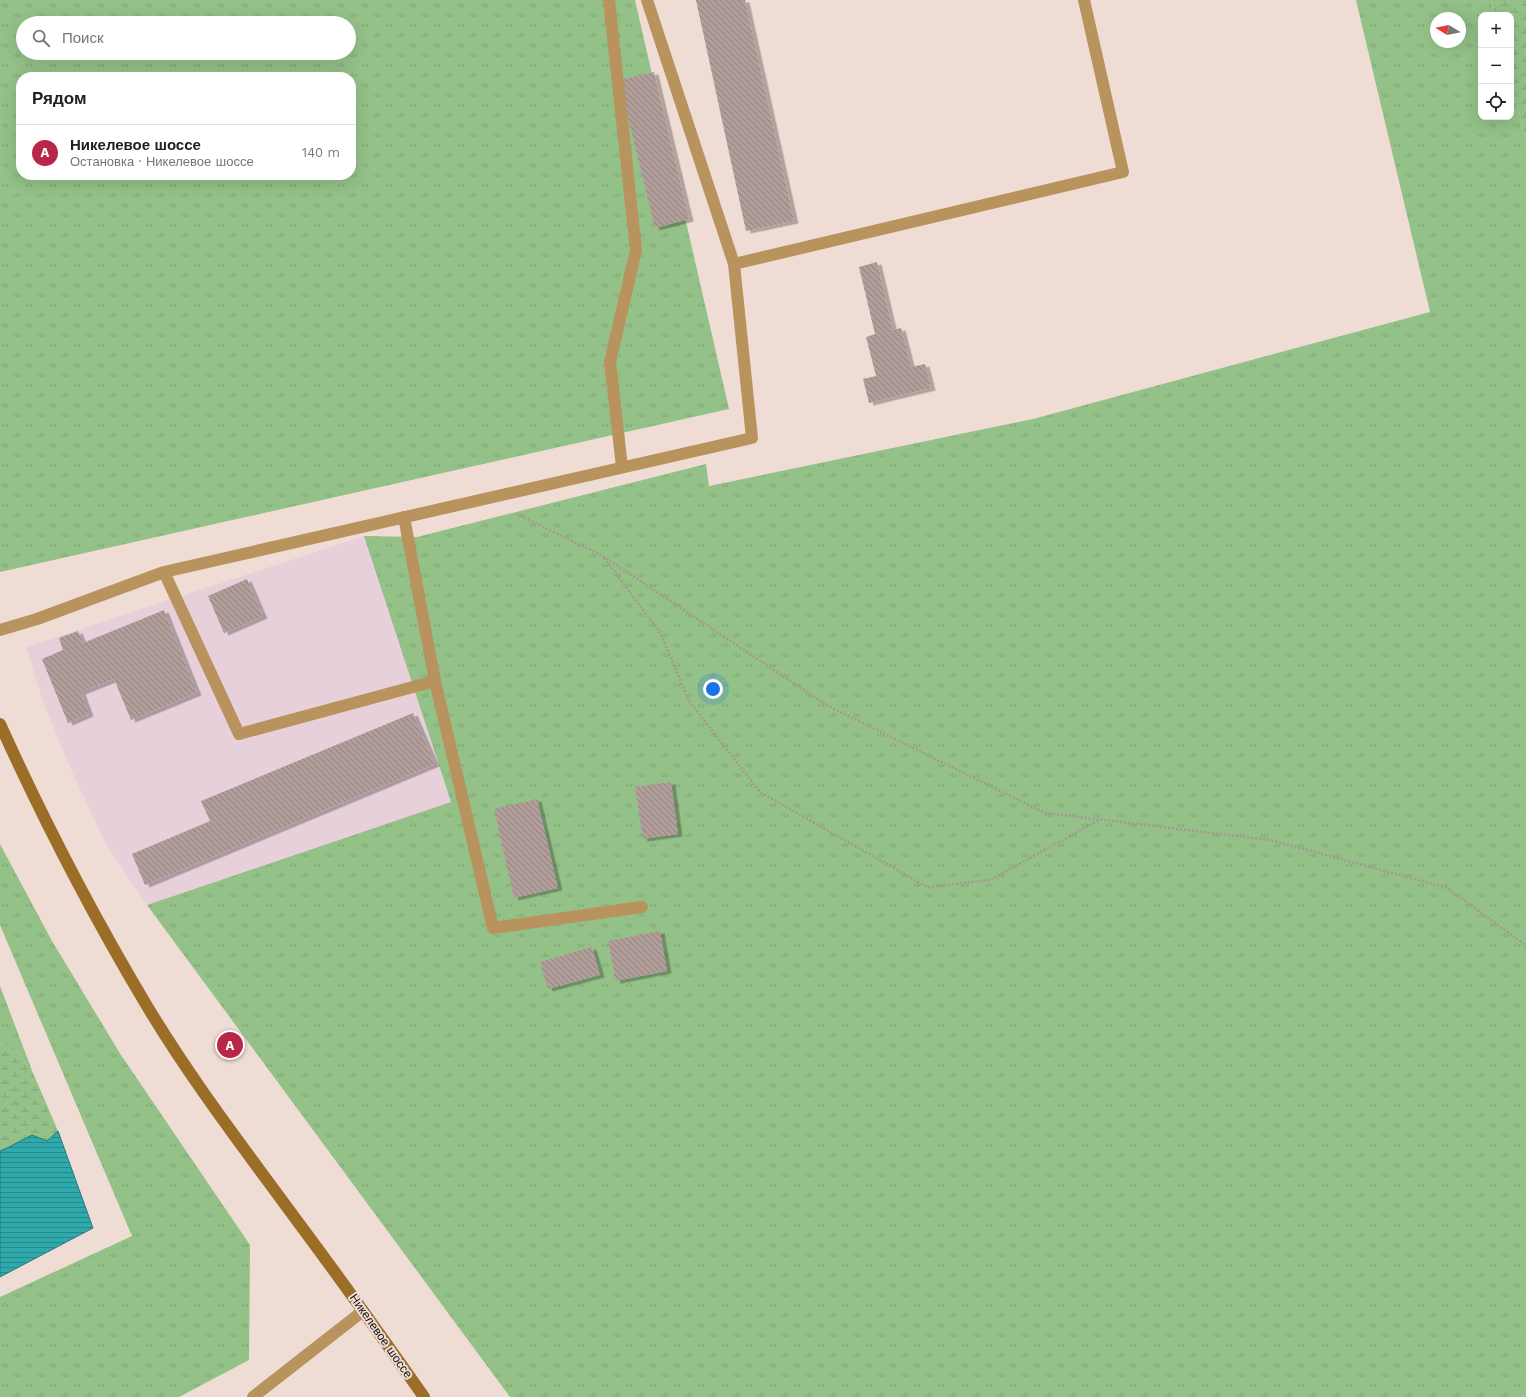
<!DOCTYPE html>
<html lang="ru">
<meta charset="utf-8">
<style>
:root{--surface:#fff;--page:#f6f6f6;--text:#202124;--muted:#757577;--line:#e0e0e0;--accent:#b82648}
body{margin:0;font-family:"Work Sans",sans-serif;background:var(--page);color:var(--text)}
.controls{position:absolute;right:12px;top:12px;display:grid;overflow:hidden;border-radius:8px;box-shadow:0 4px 16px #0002}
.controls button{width:36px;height:36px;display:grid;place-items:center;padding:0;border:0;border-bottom:1px solid var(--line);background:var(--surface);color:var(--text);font:20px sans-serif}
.compass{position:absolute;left:1430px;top:12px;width:36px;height:36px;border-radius:50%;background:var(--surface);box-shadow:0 4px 16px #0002;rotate:280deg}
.you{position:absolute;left:713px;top:689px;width:14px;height:14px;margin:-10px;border:3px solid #fff;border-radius:50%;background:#1a73e8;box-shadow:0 0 0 6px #1a73e833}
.badge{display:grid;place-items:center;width:26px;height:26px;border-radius:50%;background:var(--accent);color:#fff;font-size:13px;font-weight:700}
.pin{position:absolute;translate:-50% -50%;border:2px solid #fff;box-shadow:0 1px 4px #0006}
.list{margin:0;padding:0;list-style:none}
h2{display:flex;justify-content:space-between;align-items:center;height:52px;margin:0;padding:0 16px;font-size:17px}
h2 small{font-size:13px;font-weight:400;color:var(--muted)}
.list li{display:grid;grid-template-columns:26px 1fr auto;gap:12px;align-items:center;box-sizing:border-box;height:56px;padding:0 16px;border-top:1px solid var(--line)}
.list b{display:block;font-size:15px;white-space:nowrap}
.list p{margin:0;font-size:13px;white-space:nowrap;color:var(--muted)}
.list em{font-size:13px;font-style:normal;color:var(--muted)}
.icon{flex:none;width:22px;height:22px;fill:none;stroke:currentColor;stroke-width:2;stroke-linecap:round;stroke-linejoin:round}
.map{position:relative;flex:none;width:1526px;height:1397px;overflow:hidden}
.search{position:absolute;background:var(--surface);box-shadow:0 4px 16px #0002;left:16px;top:16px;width:340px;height:44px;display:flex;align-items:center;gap:10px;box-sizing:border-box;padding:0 14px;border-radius:22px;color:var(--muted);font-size:15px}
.panel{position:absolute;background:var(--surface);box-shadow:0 4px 16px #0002;left:16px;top:72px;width:340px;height:108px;border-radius:16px}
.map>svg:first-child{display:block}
</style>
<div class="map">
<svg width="1526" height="1397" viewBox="0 0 1526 1397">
<defs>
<pattern id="grass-tufts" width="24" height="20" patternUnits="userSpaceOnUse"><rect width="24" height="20" fill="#94c188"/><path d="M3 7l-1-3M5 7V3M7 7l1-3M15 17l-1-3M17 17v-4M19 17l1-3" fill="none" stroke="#7fa574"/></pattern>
<pattern id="wetland-marsh" width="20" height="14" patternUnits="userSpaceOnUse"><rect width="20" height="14" fill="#94c188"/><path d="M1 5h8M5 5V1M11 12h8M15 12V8" fill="none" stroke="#7fa574"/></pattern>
<pattern id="water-rules" width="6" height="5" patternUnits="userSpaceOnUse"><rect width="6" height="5" fill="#2fa9ab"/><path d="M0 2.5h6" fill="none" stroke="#27888a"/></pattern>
<pattern id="building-back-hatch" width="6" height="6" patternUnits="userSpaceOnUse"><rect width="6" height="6" fill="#b19e9b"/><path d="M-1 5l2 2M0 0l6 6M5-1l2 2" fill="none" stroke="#8f7f7d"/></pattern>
<filter id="shadow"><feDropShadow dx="4.5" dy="2.5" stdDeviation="0" flood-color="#0004"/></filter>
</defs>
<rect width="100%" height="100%" fill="#efddd5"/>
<path fill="#e8d0db" d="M364 536 451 802 147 905 107 846 73 774 45 707 26 647Z"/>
<path fill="url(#grass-tufts)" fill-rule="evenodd" d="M0 0H635L729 409 0 572ZM23 23H349V53H23ZM21 77H351V175H21Z
M1356 0H1491L1494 15H1481V117H1511V80L1526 139V1397H510L147 905 451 802 364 536 417 537 706 464 709 486 1033 419 1430 312ZM1436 18H1460V42H1436Z
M0 844 52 941 121 1055 250 1245 249 1360 179 1397H0V1297L132 1236 0 925Z
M0 986 33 1073 15 1048 0 1043Z"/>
<path fill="url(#wetland-marsh)" d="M1491 0H1526V139L1511 80V15H1494Z
M0 1043 15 1048 33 1073 58 1131 47 1141 0 1151Z"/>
<path fill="url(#water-rules)" stroke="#287c7c" d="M58 1131 93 1228 0 1277V1151L7 1148 32 1135 47 1141Z"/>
<path fill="url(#building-back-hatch)" filter="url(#shadow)" d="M696 0H745L794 221 746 231Z
M654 72 689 219 655 228 619 80Z
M877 262 893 330 901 328 911 367 925 364 931 388 869 403 863 379 876 376 866 337 875 334 859 267Z
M247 579 263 616 224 633 208 596Z
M164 610 197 693 131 720 114 679 81 692 89 714 68 723 42 659 63 650 59 638 78 631 83 643Z
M413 713 435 764 145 885 132 854 210 821 201 801Z
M671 782 678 834 643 839 635 787Z
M537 799 558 888 514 898 494 809Z
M660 931 667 971 616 981 608 941Z
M592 947 600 975 548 989 540 962Z"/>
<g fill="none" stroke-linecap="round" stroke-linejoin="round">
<path stroke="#a59791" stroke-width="2.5" stroke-dasharray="2 2" stroke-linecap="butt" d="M517 514 603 556 828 706 1045 813 1271 840 1447 888 1524 944 1526 948
M604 558 660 632 689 701 760 792 927 887 990 880 1099 820"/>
<path stroke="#b9935d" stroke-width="12" d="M609 0 636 250 610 362 622 467
M647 0 734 264
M404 517 435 681 493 928 642 907
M164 572 239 734 435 681
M0 630 37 619 164 572 752 438 734 264 1123 172 1084 0
M253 1397 363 1311"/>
<path stroke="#9b6e27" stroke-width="12" d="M0 724C43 819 91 912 144 1001 189 1077 243 1147 295 1218 339 1277 382 1337 424 1397"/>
</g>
<g text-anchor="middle" stroke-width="4" stroke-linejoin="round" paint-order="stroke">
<g font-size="12" fill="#18120f" stroke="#efddd5">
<text transform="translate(381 1336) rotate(55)" y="4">Никелевое шоссе</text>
</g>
</g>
</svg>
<div class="controls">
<button>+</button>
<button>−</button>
<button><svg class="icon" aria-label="locate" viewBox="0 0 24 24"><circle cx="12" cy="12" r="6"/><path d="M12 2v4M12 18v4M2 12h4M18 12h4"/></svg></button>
</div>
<svg class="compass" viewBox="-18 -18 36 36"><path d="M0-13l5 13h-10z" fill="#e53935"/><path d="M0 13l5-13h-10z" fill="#757577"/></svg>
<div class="you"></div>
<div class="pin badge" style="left:230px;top:1045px">A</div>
<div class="search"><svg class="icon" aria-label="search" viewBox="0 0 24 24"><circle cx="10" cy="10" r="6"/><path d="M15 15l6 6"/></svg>Поиск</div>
<section class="panel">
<h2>Рядом<small></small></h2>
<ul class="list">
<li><span class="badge">A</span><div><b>Никелевое шоссе</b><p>Остановка · Никелевое шоссе</p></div><em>140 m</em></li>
</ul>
</section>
</div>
